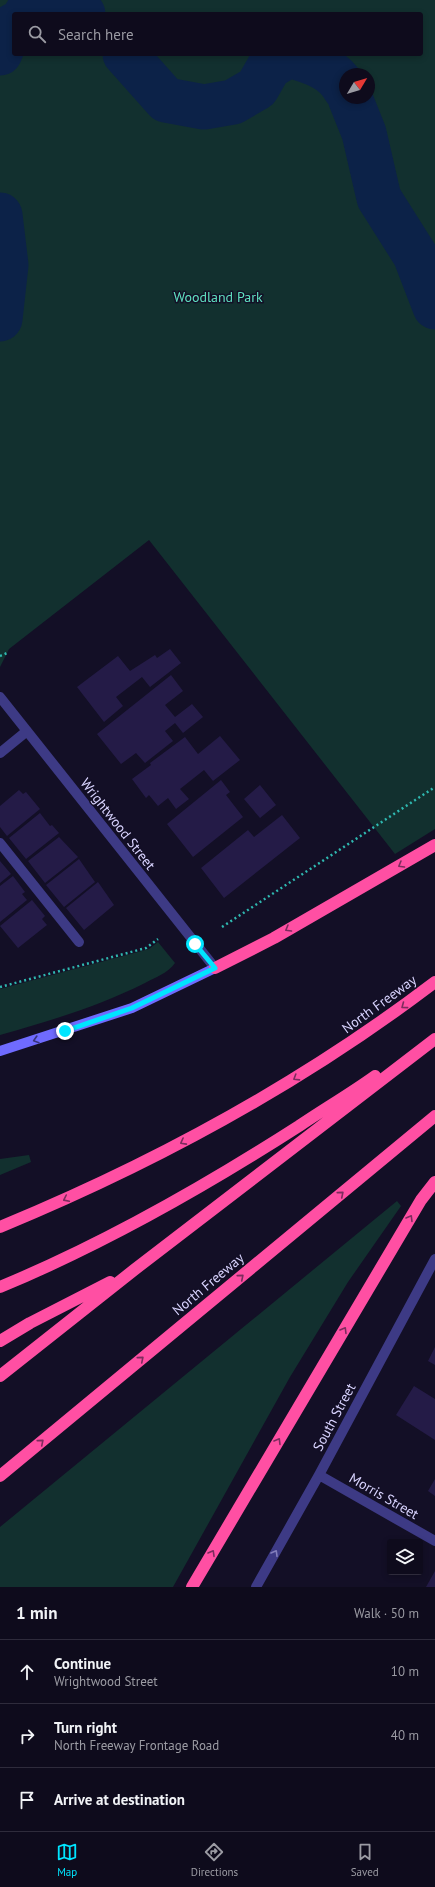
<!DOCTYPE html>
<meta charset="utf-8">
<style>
:root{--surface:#0e0b1c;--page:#1c1929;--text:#f1f3f6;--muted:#9b9ba3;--line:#2e2b3b;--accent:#00e5ff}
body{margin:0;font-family:"PT Sans",sans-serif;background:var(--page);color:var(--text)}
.controls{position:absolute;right:12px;bottom:12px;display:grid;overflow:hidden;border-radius:4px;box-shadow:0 2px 6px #0003}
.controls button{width:36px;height:36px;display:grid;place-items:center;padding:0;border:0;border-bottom:1px solid var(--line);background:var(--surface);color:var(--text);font:20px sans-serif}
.compass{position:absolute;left:339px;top:68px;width:36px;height:36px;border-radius:50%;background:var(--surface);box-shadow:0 2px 6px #0003;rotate:52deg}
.stop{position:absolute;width:12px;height:12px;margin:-9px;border:3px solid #00e5ff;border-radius:50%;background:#fff}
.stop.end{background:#00e5ff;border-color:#fff;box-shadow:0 1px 4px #0008}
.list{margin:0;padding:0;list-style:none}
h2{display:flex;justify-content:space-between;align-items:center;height:52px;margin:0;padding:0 16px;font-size:17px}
h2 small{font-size:13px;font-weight:400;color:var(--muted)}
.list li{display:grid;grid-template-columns:26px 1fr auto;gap:12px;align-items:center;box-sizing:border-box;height:64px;padding:0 16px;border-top:1px solid var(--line)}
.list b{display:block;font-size:15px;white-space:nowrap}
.list p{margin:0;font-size:13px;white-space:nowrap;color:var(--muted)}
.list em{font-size:13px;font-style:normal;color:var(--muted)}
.icon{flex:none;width:22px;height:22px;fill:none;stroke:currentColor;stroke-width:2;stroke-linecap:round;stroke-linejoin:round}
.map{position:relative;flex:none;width:435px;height:1587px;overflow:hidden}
.search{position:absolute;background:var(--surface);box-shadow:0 2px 6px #0003;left:12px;right:12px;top:12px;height:44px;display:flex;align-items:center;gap:10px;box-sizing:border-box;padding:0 14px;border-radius:4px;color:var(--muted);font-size:15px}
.sheet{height:244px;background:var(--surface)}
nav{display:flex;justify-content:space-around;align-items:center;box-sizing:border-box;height:56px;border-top:1px solid var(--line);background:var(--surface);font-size:11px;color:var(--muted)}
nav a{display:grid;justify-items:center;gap:2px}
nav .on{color:var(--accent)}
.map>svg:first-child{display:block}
</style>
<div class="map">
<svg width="435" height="1587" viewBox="0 0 435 1587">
<rect width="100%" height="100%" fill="#130f26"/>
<path fill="#12302f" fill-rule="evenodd" d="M0 0H435V829L395 854 149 540 9 649 0 667ZM14 14H421V54H14ZM345 74H369V98H345Z
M158 942 175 963C168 973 156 977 145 983 99 1006 50 1021 0 1035V989L149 949Z
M29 1155 31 1162 0 1175V1159Z
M397 1201 401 1206 348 1282 290 1377 173 1587H0V1527Z"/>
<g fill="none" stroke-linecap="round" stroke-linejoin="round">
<path stroke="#0c2248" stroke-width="45" d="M26 14 37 4 73 5 83 14
M0 53 10 28 14 25
M125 54 166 100 204 107 233 102 257 88 269 67 289 55C311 62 333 67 345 89
M350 98 364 133 379 198 415 255 435 307
M0 215 6 265 0 319"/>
</g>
<path fill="#241b47" d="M170 649 181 663 150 687 142 677 116 697 123 706 104 722 77 687 118 656 130 671 155 655 157 658Z
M171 675 183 691 165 705 175 717 192 704 203 717 183 733 175 723 165 731 173 741 145 763 136 753 121 764 97 734Z
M220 736 240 760 213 781 204 770 180 789 189 799 176 809 168 798 158 806 149 795 146 798 132 779 151 765 150 763 185 737 198 754Z
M221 780 230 792 226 795 243 817 193 857 167 824Z
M260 785 276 805 260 818 244 799Z
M19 790 23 794 26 792 40 809 7 836 0 827V806Z
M40 813 50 826 52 825 59 833 26 859 9 838Z
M282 815 300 838 224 898 201 868 248 830 254 837Z
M59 837 78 857 45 883 28 861Z
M79 859 95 882 64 907 46 885Z
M0 861 11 874 0 883Z
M13 876 25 892 22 894 27 900 0 922V886Z
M98 882 114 905 84 930 66 908Z
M32 900 45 916 42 919 47 925 18 948 0 926Z
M435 1347V1365L428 1361Z
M414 1386 435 1399V1440L396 1415Z
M435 1479V1496L428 1491Z
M435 1571V1587H426Z"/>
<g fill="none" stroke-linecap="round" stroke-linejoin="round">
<path stroke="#2fb8b0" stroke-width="2.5" stroke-dasharray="2 3" stroke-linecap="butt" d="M0 656 7 653
M222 927 435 787
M0 987 146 948 158 939"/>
<path stroke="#3d3a85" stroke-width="10" d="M0 843 79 942"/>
<path stroke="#3d3a85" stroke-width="10" d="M0 697 215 968
M0 753 27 731
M319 1475 435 1541
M256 1587 319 1475 435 1259"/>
<path stroke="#6f6bff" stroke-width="10" d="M0 1051 132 1008 215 968"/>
<path stroke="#ff4fa3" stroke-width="12" d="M215 968 274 938 435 845
M0 1227C155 1163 301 1084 435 982
M0 1287C104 1244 204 1187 299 1126 324 1109 350 1094 375 1076
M0 1341 30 1323 110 1282
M0 1376 134 1270 435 1039
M0 1476 435 1116
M192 1587 421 1200 435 1182"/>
</g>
<defs><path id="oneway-chevron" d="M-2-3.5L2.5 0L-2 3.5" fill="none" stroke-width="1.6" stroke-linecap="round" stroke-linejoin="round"/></defs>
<g stroke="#7d2c5e">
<use href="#oneway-chevron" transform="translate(401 865) rotate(150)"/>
<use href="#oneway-chevron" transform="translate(288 929) rotate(150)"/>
<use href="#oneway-chevron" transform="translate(404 1006) rotate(143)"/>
<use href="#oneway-chevron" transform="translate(296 1078) rotate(148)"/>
<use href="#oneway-chevron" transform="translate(183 1142) rotate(152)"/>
<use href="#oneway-chevron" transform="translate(341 1194) rotate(-40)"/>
<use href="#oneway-chevron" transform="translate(66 1199) rotate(154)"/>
<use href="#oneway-chevron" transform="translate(410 1218) rotate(-59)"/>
<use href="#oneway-chevron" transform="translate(241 1277) rotate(-40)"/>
<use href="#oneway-chevron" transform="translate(344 1330) rotate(-59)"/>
<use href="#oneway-chevron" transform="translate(141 1359) rotate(-40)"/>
<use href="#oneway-chevron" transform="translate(278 1441) rotate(-59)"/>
<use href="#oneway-chevron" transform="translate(41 1442) rotate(-40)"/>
<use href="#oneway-chevron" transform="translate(212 1553) rotate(-60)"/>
</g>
<use stroke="#38347d" href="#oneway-chevron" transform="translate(36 1040) rotate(163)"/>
<use stroke="#837fbc" href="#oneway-chevron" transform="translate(275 1553) rotate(-60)"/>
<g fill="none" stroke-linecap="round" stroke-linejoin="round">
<path stroke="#00e5ff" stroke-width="5" d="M65 1031 132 1008 215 968 195 944"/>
</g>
<g text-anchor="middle" stroke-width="3" stroke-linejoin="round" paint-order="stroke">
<g font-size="14" fill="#5fe0c0" stroke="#130f26">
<text x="218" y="302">Woodland Park</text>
</g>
<g font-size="14" fill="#d9d4ff" stroke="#130f26">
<text transform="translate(118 824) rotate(52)" y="5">Wrightwood Street</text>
<text transform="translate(379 1004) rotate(-36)" y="5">North Freeway</text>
<text transform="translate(208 1284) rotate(-40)" y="5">North Freeway</text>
<text transform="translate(334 1417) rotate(-62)" y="5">South Street</text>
<text transform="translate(384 1496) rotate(30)" y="5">Morris Street</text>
</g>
</g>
</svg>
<div class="controls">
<button><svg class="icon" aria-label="layers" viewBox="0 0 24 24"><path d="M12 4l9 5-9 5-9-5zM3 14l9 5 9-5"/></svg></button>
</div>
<svg class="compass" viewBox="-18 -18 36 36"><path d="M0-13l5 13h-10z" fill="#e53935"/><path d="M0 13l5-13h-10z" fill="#9b9ba3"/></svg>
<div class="stop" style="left:195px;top:944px"></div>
<div class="stop end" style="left:65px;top:1031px"></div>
<div class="search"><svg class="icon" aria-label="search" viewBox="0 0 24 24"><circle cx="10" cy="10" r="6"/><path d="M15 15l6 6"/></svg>Search here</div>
</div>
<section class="sheet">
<h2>1 min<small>Walk · 50 m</small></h2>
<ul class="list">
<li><svg class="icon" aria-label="ahead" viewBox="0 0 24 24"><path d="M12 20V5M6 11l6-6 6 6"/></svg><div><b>Continue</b><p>Wrightwood Street</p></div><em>10 m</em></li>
<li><svg class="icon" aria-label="right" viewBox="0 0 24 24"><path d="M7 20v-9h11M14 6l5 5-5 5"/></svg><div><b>Turn right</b><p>North Freeway Frontage Road</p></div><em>40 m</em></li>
<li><svg class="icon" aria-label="arrive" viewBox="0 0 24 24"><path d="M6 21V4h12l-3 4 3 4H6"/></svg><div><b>Arrive at destination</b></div></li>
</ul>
</section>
<nav>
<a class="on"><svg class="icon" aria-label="map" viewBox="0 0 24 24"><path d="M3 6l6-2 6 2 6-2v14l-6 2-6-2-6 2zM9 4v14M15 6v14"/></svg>Map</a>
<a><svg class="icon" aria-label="directions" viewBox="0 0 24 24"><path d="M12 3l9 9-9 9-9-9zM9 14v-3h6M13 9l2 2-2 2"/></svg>Directions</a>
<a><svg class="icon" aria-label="saved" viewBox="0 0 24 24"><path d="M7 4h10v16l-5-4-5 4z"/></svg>Saved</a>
</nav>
